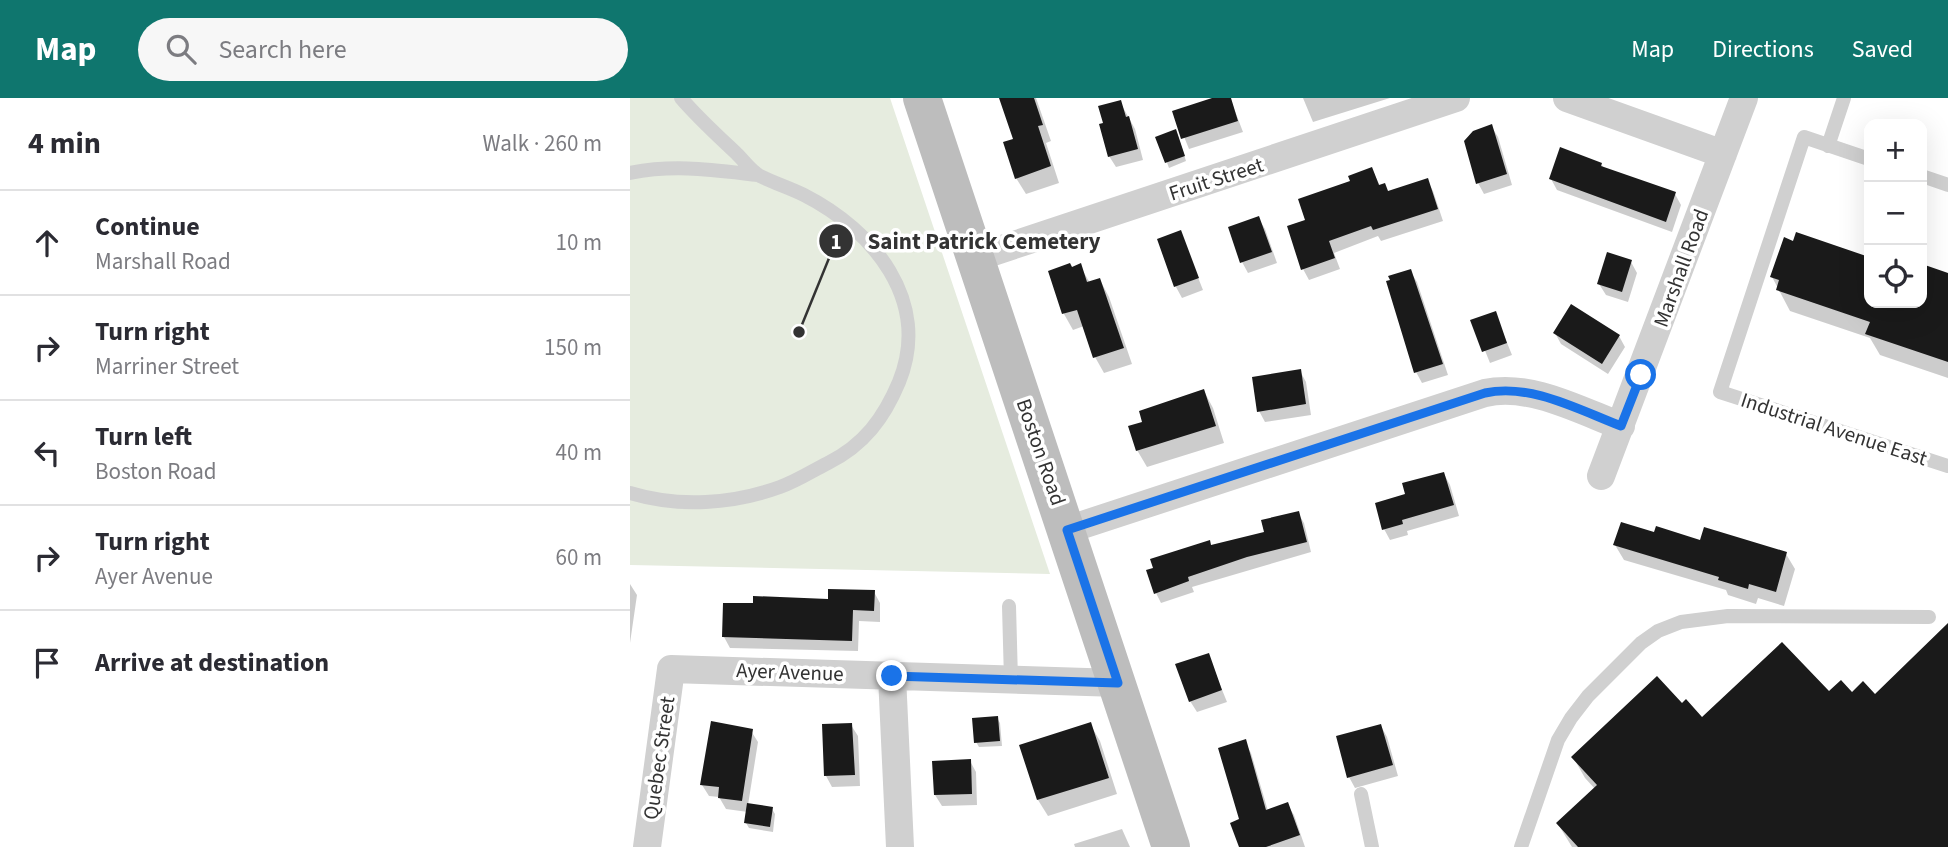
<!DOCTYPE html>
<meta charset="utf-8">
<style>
:root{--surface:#fff;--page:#f7f7f7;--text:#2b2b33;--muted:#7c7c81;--line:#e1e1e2;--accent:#0f766e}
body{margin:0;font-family:"Source Sans 3",sans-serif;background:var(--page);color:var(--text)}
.controls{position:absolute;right:21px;top:21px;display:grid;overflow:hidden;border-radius:14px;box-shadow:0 7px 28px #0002}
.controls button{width:63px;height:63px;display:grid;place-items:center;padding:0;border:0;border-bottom:2px solid var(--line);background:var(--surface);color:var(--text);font:35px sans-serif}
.stop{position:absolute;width:21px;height:21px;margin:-16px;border:5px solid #1a73e8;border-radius:50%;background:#fff}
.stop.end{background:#1a73e8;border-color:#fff;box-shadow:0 2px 7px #0008}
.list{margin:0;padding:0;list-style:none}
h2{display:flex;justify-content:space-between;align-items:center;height:91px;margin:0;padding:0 28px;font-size:30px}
h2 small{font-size:23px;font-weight:400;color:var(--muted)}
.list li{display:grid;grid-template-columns:46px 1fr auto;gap:21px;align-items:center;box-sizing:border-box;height:105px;padding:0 28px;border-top:2px solid var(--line)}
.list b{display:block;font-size:26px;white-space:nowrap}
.list p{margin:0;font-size:23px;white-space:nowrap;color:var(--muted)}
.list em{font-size:23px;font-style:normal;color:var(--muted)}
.icon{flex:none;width:38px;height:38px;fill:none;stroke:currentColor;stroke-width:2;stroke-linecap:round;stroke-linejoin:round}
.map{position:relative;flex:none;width:1318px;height:749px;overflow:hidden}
header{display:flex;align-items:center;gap:42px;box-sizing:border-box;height:98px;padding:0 35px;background:var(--accent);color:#fff}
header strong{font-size:33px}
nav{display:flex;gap:38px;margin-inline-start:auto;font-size:24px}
.search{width:490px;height:63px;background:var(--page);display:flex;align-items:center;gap:18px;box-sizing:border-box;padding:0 24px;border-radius:38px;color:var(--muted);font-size:26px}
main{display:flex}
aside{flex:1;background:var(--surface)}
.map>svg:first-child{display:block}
</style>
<header>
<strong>Map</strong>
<div class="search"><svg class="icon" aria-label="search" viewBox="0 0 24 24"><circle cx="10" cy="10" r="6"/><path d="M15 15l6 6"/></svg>Search here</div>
<nav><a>Map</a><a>Directions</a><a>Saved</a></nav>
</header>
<main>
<aside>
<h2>4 min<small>Walk · 260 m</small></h2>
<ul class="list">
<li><svg class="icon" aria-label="ahead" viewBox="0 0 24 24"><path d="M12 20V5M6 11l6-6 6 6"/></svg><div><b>Continue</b><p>Marshall Road</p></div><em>10 m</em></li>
<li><svg class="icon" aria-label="right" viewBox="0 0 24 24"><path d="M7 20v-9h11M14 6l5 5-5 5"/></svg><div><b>Turn right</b><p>Marriner Street</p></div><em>150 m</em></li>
<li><svg class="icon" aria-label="left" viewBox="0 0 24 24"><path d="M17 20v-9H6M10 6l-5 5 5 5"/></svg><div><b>Turn left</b><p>Boston Road</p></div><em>40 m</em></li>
<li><svg class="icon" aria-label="right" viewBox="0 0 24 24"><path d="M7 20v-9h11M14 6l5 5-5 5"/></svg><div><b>Turn right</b><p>Ayer Avenue</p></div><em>60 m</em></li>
<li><svg class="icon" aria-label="arrive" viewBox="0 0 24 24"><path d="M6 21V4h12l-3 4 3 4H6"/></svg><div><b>Arrive at destination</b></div></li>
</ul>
</aside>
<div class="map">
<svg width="1318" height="749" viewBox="0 0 1318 749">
<rect width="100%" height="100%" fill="#fff"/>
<path fill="#e6ecdf" d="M0 0H260L420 476 0 467Z"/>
<path fill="#0003" d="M371 0H406L421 43 416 45 429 85 396 96 386 80 385 42Z
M587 0H600L613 34 559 51 544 14Z
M673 0H760L683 24Z
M490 4 505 31 513 62 486 69 479 58Z
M861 28 868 39 882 87 854 96 848 85Z
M548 38 556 63 539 70 528 40Z
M971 66 974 70 1045 96 1051 107 1042 134 927 92 921 81Z
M742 71 750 88 758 95 797 82 803 93 813 123 751 143 748 138 704 155 710 171 679 182 673 171 677 123 722 84Z
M629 121 635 131 647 165 618 175 612 164Z
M550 134 573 192 552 200 546 189 529 142Z
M1167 136 1239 161V205H1292V168L1318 177V280L1250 257 1240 240 1160 213 1142 179Z
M1001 164 1007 175 998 204 976 197 969 186Z
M450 168 460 185 470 182 479 199 502 266 474 275 465 259 454 228 443 232 434 216Z
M780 173 787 184 818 277 792 285 786 274Z
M865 215 882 257 860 265 843 223Z
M925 235 989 238 995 249 978 276 931 246Z
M670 273 676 284 681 317 635 324 629 313Z
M574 293 583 310 594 345 517 369 507 352 515 325Z
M814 376 820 387 829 418 777 433 778 437 760 442 754 431 777 398Z
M668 415 674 425 681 454 562 489 564 494 531 505 526 495 525 471 581 448 636 435Z
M1025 436 1156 456 1165 471 1154 508 1128 500 1126 506 1098 497 1096 492 994 462 985 447Z
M0 486 7 497 0 545Z
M244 494 250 505V524L229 523 228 553 100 550 94 539 199 502Z
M1318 530V749H942L928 726 965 691 955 680 943 659 1052 607 1072 622 1199 596 1245 598Z
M578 557 597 604 567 614 560 603Z
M367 620 370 625 372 648 349 649 346 644Z
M460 626 470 643 487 696 418 718 408 702 391 648Z
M221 627 228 638 230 688 202 689 196 678Z
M751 628 757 639 768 678 725 690 719 679Z
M121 633 128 644 118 707 142 711 145 716 143 734 119 730 116 725 118 714 96 711 89 699 79 698 72 687Z
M615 644 621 655 638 713 657 706 664 717 675 749H611Z
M340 663 346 674 347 707 312 708 305 697Z
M492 731 500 749H445L444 746Z"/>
<path fill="#1a1a1a" d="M369 0H404L413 27 408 28 421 68 385 81 373 44 383 41Z
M582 0H601L608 23 551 41 542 13Z
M491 2 496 19 499 18 508 51 478 59 469 26 473 25 468 8Z
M862 26 877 76 846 86 834 43 843 33Z
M546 31 555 58 535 65 525 39Z
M930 49 972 65 971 68 1046 94 1036 124 919 81Z
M742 69 749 87 755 85 758 93 798 80 808 111 743 132 741 128 699 143 705 160 671 172 657 128 675 122 668 101 720 83 718 78Z
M629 118 642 154 610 165 598 129Z
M551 132 569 180 544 189 527 141Z
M1166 134 1239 159V205H1292V166L1318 175V264L1235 236 1240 224 1146 192 1149 182 1140 179 1154 139 1163 143Z
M977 154 1002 162 992 194 967 186Z
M440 165 442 169 451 165 457 184 470 180 494 250 463 260 447 212 432 216 418 173Z
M781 171 813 266 784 275 756 183 760 182 758 178Z
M941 206 990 237 972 266 923 235Z
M866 213 877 245 852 254 840 222Z
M671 271 676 306 627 314 622 279Z
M574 291 586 328 506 353 498 328 512 324 509 313Z
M814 374 824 407 772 422 773 426 752 432 745 405 775 396 772 385Z
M669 413 677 444 617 459 558 479 559 483 524 496 516 472 523 470 520 461 580 442 581 447 634 434 631 422Z
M991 424 1024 434 1026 428 1070 442 1074 429 1157 454 1146 494 1119 486 1118 491 1088 482 1089 479 983 447Z
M198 491 245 492 244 513 223 512 222 543 92 539 93 505H123V498L198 501Z
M1318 525V749H948L926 725 967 687 941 659 1027 578 1052 605 1056 601 1072 619 1152 544 1199 593 1211 582 1222 594 1233 583 1245 596Z
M579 555 592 592 559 604 545 566Z
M368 618 370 643 344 645 342 620Z
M81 623 123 631 112 703 88 700 89 689 70 687Z
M461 624 479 680 407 702 389 647Z
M222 625 225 677 194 678 192 626Z
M751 626 763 667 717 680 706 638Z
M616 641 636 712 658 704 670 737 636 749H609L600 725 609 721 588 650Z
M341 661 342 696 304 697 302 663Z
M117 705 143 709 140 729 114 725Z"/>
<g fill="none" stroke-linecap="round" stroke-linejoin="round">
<path stroke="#d0d0d0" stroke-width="14" d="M1198 48 1214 0
M1239 61 1174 39 1090 294 1318 368
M0 75C45 66 83 72 128 77
M1292 78 1318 87
M0 395C49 410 103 406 150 389 167 383 182 373 198 365 234 347 254 320 269 284 302 203 243 132 174 97 160 90 144 85 130 78 121 73 114 63 107 56 88 38 68 20 51 0
M379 508 381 582
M731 696 742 749
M891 749 928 642 941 620 958 598 1011 545 1028 533 1051 524 1098 518 1299 519"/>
<path stroke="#d0d0d0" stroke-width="28" d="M937 0 1093 56
M345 160 826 0
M971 378 1114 0
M437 432 855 295C900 285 949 312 991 328
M262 578 270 749
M17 749 41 571 488 585"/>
<path stroke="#bdbdbd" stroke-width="38" d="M292 0 541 749"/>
</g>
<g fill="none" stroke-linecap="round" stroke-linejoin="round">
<path stroke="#1a73e8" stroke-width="9" d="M262 578 488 585 437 432 855 295C901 285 949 312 991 328L1011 277"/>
</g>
<g text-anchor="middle" stroke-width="7" stroke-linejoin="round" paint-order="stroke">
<g font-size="21" fill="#333" stroke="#fff">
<text transform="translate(586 81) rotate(-18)" y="7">Fruit Street</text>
<text transform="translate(1051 170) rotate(-70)" y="7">Marshall Road</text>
<text transform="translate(1204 331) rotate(18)" y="7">Industrial Avenue East</text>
<text transform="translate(411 354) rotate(71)" y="7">Boston Road</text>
<text transform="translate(160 574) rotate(2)" y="7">Ayer Avenue</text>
<text transform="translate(29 660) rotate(-82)" y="7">Quebec Street</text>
</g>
</g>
<path fill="none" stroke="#333" stroke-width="2.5" d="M169 234L206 143"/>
<g fill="#333" stroke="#fff" stroke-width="2.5">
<circle cx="169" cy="234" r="7"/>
<circle cx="206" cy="143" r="18"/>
</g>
<g font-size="21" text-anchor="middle" font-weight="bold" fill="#fff">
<text x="206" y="151">1</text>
</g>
<g font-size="23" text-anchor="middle" font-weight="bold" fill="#333" stroke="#fff" stroke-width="7" stroke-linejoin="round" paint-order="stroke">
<text x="354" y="151">Saint Patrick Cemetery</text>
</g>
</svg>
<div class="controls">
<button>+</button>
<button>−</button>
<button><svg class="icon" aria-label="locate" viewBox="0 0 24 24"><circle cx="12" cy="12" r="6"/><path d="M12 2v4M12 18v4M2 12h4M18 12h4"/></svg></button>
</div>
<div class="stop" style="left:1011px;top:277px"></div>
<div class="stop end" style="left:262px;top:578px"></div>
</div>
</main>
